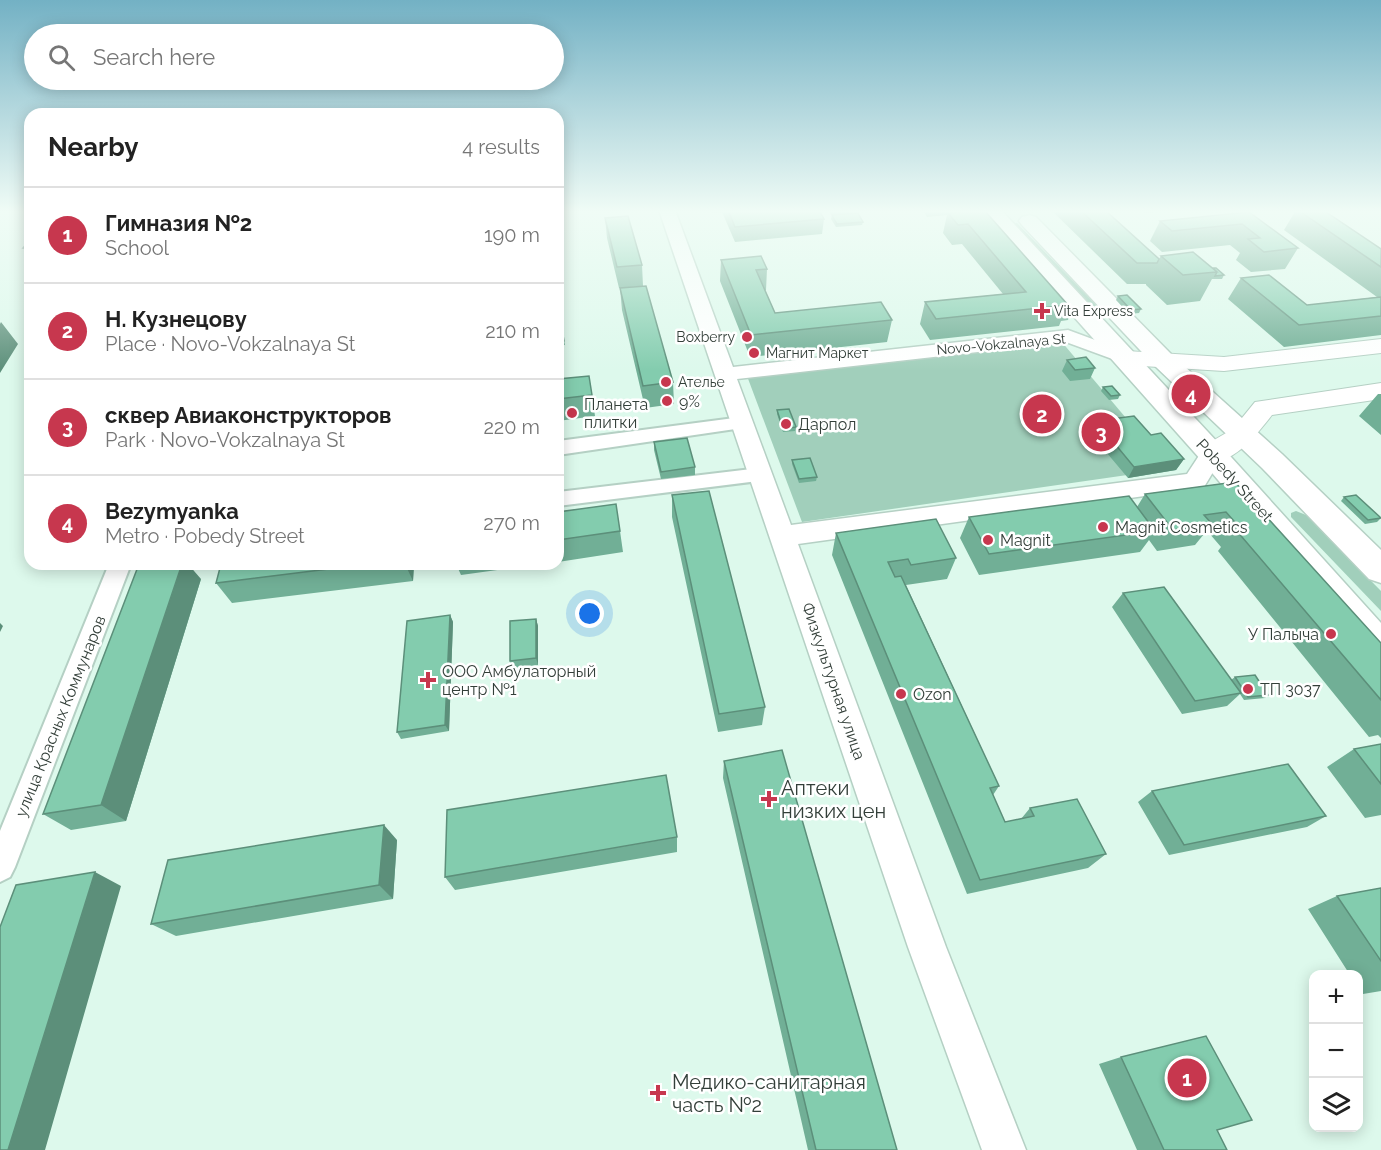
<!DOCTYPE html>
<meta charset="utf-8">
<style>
:root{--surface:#fff;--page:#f2f2f2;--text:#222;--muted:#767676;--line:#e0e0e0;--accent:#c7374e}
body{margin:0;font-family:Raleway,sans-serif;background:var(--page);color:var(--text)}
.controls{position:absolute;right:18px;bottom:18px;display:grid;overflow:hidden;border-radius:12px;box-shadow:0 3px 15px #0003}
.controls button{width:54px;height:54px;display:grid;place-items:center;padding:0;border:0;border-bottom:2px solid var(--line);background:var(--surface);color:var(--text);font:30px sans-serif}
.you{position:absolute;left:590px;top:614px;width:21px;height:21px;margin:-15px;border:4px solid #fff;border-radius:50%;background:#1a73e8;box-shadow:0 0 0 9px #1a73e833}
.badge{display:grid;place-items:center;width:39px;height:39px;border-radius:50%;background:var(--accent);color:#fff;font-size:20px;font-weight:700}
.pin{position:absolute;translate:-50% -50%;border:3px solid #fff;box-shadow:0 2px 6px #0006}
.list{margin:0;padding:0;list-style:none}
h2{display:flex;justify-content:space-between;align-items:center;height:78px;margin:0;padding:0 24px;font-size:26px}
h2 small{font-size:20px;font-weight:400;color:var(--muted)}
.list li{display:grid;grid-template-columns:39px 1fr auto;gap:18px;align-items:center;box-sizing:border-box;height:96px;padding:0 24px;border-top:2px solid var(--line)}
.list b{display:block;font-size:22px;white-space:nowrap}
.list p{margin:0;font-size:20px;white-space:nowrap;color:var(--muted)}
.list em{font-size:20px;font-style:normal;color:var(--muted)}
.icon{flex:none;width:33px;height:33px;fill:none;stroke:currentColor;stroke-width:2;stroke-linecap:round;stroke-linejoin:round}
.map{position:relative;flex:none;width:1381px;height:1150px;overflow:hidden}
.search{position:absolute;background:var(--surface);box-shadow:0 3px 15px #0003;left:24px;top:24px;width:540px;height:66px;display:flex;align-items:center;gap:15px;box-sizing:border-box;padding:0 21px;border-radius:33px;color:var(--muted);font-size:22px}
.panel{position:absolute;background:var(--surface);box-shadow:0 3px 15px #0003;left:24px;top:108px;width:540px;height:462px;border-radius:18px}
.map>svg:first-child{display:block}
</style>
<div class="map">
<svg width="1381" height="1150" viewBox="0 0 1381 1150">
<rect width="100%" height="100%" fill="#ddf9ec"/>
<path fill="#a1cfbb" d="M1014 223H1017L1106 315 1099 316Z
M1061 341 1169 469 802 522 747 376Z
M1296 511 1306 515 1381 591V611L1291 517V513Z"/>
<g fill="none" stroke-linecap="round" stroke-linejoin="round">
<g stroke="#b5d0c4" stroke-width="4">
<path id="minor" d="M742 417 749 419 751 423 749 427 558 455V441Z
M760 468 767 470 770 475 767 480 558 506V492Z
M109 564H131L15 867 10 877 0 882V831Z"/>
</g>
<g stroke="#b5d0c4" stroke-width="3">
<path id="tertiary" d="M659 210H675L733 367 1068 330 1133 354 1136 358 1133 362 1126 364 1066 342 737 379 791 525 1187 474 1204 448 1212 446 1220 448 1224 454 1204 487 1195 489 798 544 946 947 1026 1150H982L908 947Z"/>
</g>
<g stroke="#b5d0c4" stroke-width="2">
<path id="secondary" d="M1381 339V353L1224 371 1126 365 1117 363 1114 358 1117 353 1126 351 1224 357Z
M1381 383V399L1272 415C1256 435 1231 469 1202 461L1198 454 1202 447 1233 429 1255 402Z"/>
</g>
<g stroke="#b5d0c4" stroke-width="3">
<path id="primary" d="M979 210H1001L1222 447 1381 623V662L1368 658 1202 461Z
M1029 215 1036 217 1174 357 1282 454 1381 550V583L1369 579 1262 468 1156 367 1022 225 1019 221 1022 217Z"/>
</g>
<use href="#minor" fill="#fff" fill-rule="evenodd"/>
<use href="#tertiary" fill="#fff" fill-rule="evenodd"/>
<use href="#secondary" fill="#fff" fill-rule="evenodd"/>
<use href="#primary" fill="#fff" fill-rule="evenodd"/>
</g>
<path fill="#71af96" d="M711 210H819L824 219 822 234 735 242 722 212 712 213Z
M829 210H857V213L831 215Z
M923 210H966V211L1068 305 1065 312 1069 317 1068 320 1061 321 1059 326 930 340 920 324 925 302 1003 294 962 244 952 245 943 233 947 215 927 217Z
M1051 210H1105L1159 259 1161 256 1213 268 1224 275 1222 279H1212L1200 301 1167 305 1146 285V284H1127Z
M1142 210H1175L1145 213Z
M1296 210H1323L1381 249V335L1284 347 1228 299 1241 278 1307 305 1377 297 1284 230Z
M1249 212 1298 248 1285 269 1251 272 1236 260 1240 253 1230 245 1162 252 1150 241 1160 221Z
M832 215 863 222 862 225 836 227 831 219Z
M605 218 642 265 643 286 619 288 607 238Z
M30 240V258L23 248Z
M721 260 767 269 766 290H765L775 313 892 320 887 342 750 357 720 281Z
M620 288 673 382 674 404 645 408 622 310Z
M1118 296 1141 309 1139 313 1129 314 1116 300Z
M563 335 565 345 558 346V336Z
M1067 360 1095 368 1090 379 1070 381 1062 371Z
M558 379 592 395 595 416 558 421Z
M1103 387 1120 395 1118 399 1109 400 1101 391Z
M1378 394H1381V435L1359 416Z
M777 410 796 427 795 431 783 432 777 414Z
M1096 421 1151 435 1184 459 1176 470 1128 478 1090 433Z
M654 442 695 467V475L661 479 654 450Z
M792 460 817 477 816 481 799 483 792 464Z
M1235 482 1381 643V738L1378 735 1369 737 1218 551 1221 547 1209 533 1204 534 1195 545 1157 551 1149 540 1140 552 979 575 960 538 969 517 1137 507 1145 494Z
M672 495 765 707 762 725 718 732 672 517Z
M1344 497 1381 518 1377 522 1365 524 1341 501Z
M558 512 620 531 623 552 558 562Z
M836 533 956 558 947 579 906 585 999 786 993 795 1005 822 1021 819 1030 808 1106 854 1088 868 967 894 832 555Z
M221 564H414L413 581 232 603 216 583Z
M456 564H541L461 575Z
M201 579 126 821 71 830 43 814Z
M1123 593 1231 680 1235 677 1268 695 1265 698 1244 700 1240 694 1227 706 1182 714 1112 607Z
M450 615 453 622 449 731 401 739 397 732Z
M536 619 538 626V665L512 668 510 661Z
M1381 744V815L1365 818 1327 767 1354 749Z
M724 761 897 1150H808L723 778Z
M1152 791 1326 816 1307 827 1169 855 1138 802Z
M677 837V852L455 890 445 877Z
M397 840 393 899 176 936 151 924Z
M1381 888V991L1363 994 1359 987V975H1350L1308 909 1337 896Z
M1121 1057 1217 1130 1227 1150H1137L1099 1064Z"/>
<path fill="#5c8f7a" d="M1 322 18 344 0 373V324Z
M1184 459 1176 470 1128 478 1134 467Z
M182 564H188L201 579 126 821 101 805Z
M405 564H414L413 581Z
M450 615 453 622 449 731 445 725Z
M536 619 538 626V665L536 658Z
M0 623 3 626 0 632Z
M384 825 397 840 393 899 379 885Z
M95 872 121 886 45 1150H8Z"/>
<path fill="#83ccae" stroke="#5c8f7a" stroke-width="1.5" d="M728 210H819L824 219 735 227Z
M977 210H984L1068 305 936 319 925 302 1026 292 968 224 958 225 948 213Z
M1080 210H1105L1159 259 1157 263H1137Z
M1298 210H1323L1381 249V267Z
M1249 212 1298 248 1264 252 1248 239 1260 238 1242 224 1172 231 1160 221Z
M858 213 863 222 837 224 832 215Z
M628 216 642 265 617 267 605 218Z
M30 240V248H23Z
M1193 252 1217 272 1183 275 1161 256Z
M761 256 767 269 756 270 775 313 881 302 892 320 751 335 721 260Z
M1213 268H1216L1224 275 1215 276 1217 272Z
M1269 275 1307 305 1381 297V316L1299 325 1241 278Z
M646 286 673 382 643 386 620 288Z
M1127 295 1141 309 1131 310 1118 296Z
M1065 312 1069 317H1063Z
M563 335 564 341 558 342V336Z
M1086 357 1095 368 1075 370 1067 360Z
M589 376 592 395 558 399V379Z
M1112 386 1120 395 1111 396 1103 387Z
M789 409 796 427 783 429 777 410Z
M1134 416 1151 435 1161 433 1184 459 1134 467 1096 421Z
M687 438 695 467 661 472 654 442Z
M810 458 817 477 799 479 792 460Z
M1235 482 1381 643V700L1236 530 1241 529 1226 512 1204 515 1212 524 1173 530 1145 494Z
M709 491 765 707 719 714 672 495Z
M1356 495 1381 518 1368 520 1344 497Z
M1129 496 1155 531 989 554 969 517Z
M616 504 620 531 558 540V512Z
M936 519 956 558 911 565 908 559 888 562 895 577 901 576 999 786 990 788 1005 822 1034 816 1030 808 1077 799 1106 854 980 880 836 533Z
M139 564H182L101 805 43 814Z
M221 564H369L216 583Z
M1164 587 1241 693 1195 701 1123 593Z
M450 615 445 725 397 732 407 621Z
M536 619V658L510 661V621Z
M1255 675 1268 695 1248 697 1235 677Z
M1381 744V784L1354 749Z
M782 750 897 1150H816L724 761Z
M1288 764 1326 816 1184 845 1152 791Z
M666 775 677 837 445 877 447 810Z
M384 825 379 885 151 924 168 860Z
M95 872 8 1150H0V927L16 885Z
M1381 888V961L1337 896Z
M1206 1036 1252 1120 1217 1130 1227 1150H1164L1121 1057Z"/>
<linearGradient id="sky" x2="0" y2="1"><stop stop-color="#73b1c4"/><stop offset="0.57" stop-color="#f0fcf6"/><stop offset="1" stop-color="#f0fcf6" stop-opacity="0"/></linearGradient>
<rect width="1381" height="371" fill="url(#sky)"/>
<g fill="#c7374e" stroke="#fff" stroke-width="2">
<path d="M1039 302h6v6h6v6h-6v6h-6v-6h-6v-6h6z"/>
<circle cx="747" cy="337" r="6"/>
<circle cx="754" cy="353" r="6"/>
<circle cx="666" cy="382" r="6"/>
<circle cx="667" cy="401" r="6"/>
<circle cx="572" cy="413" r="6"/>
<circle cx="786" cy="424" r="6"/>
<circle cx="1103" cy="527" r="6"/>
<circle cx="988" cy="540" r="6"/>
<circle cx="1331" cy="634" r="6"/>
<path d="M425 671h6v6h6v6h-6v6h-6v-6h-6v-6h6z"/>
<circle cx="1248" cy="689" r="6"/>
<circle cx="901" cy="694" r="6"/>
<path d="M766 790h6v6h6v6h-6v6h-6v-6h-6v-6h6z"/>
<path d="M655 1084h6v6h6v6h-6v6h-6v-6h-6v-6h6z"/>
</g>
<g text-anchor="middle" stroke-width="5" stroke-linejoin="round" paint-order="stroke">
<g font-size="14" fill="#333f39" stroke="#fff" text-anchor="start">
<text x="1054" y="316">Vita Express</text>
<text x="735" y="342" text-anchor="end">Boxberry</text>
<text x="766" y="358">Магнит Маркет</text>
<text x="678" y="387">Ателье</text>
</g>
<g font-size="14" fill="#333f39" stroke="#fff">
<text transform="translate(1001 344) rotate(-5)" y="5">Novo-Vokzalnaya St</text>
</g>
<g font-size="16" fill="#333f39" stroke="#fff" text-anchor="start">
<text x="679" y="407">9%</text>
<text x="584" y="410">Планета<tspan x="584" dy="18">плитки</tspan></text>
<text x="798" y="430">Дарпол</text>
<text x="1115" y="533">Magnit Cosmetics</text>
<text x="1000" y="546">Magnit</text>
<text x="1319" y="640" text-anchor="end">У Палыча</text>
<text x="442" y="677">ООО Амбулаторный<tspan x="442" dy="18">центр №1</tspan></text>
<text x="1260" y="695">ТП 3037</text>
<text x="913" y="700">Ozon</text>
</g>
<g font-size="16" fill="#333f39" stroke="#fff">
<text transform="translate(1235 480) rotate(48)" y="6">Pobedy Street</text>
<text transform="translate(834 681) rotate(71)" y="6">Физкультурная улица</text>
<text transform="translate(60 716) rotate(-68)" y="6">улица Красных Коммунаров</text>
</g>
<g font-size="20" fill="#333f39" stroke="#fff" text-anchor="start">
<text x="781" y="795">Аптеки<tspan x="781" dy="23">низких цен</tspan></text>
<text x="672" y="1089">Медико-санитарная<tspan x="672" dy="23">часть №2</tspan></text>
</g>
</g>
</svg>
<div class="controls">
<button>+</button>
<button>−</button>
<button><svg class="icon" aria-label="layers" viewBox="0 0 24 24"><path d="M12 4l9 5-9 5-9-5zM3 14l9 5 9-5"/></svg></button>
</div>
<div class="you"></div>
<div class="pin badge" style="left:1187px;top:1078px">1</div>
<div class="pin badge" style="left:1042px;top:414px">2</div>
<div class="pin badge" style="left:1101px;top:432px">3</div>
<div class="pin badge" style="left:1191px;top:394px">4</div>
<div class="search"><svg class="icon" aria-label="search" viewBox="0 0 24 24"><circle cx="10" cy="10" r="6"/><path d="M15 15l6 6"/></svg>Search here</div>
<section class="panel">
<h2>Nearby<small>4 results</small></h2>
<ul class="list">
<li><span class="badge">1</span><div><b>Гимназия №2</b><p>School</p></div><em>190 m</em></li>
<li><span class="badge">2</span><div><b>Н. Кузнецову</b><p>Place · Novo-Vokzalnaya St</p></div><em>210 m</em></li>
<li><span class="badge">3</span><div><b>сквер Авиаконструкторов</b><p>Park · Novo-Vokzalnaya St</p></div><em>220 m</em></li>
<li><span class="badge">4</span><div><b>Bezymyanka</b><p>Metro · Pobedy Street</p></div><em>270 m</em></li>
</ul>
</section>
</div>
